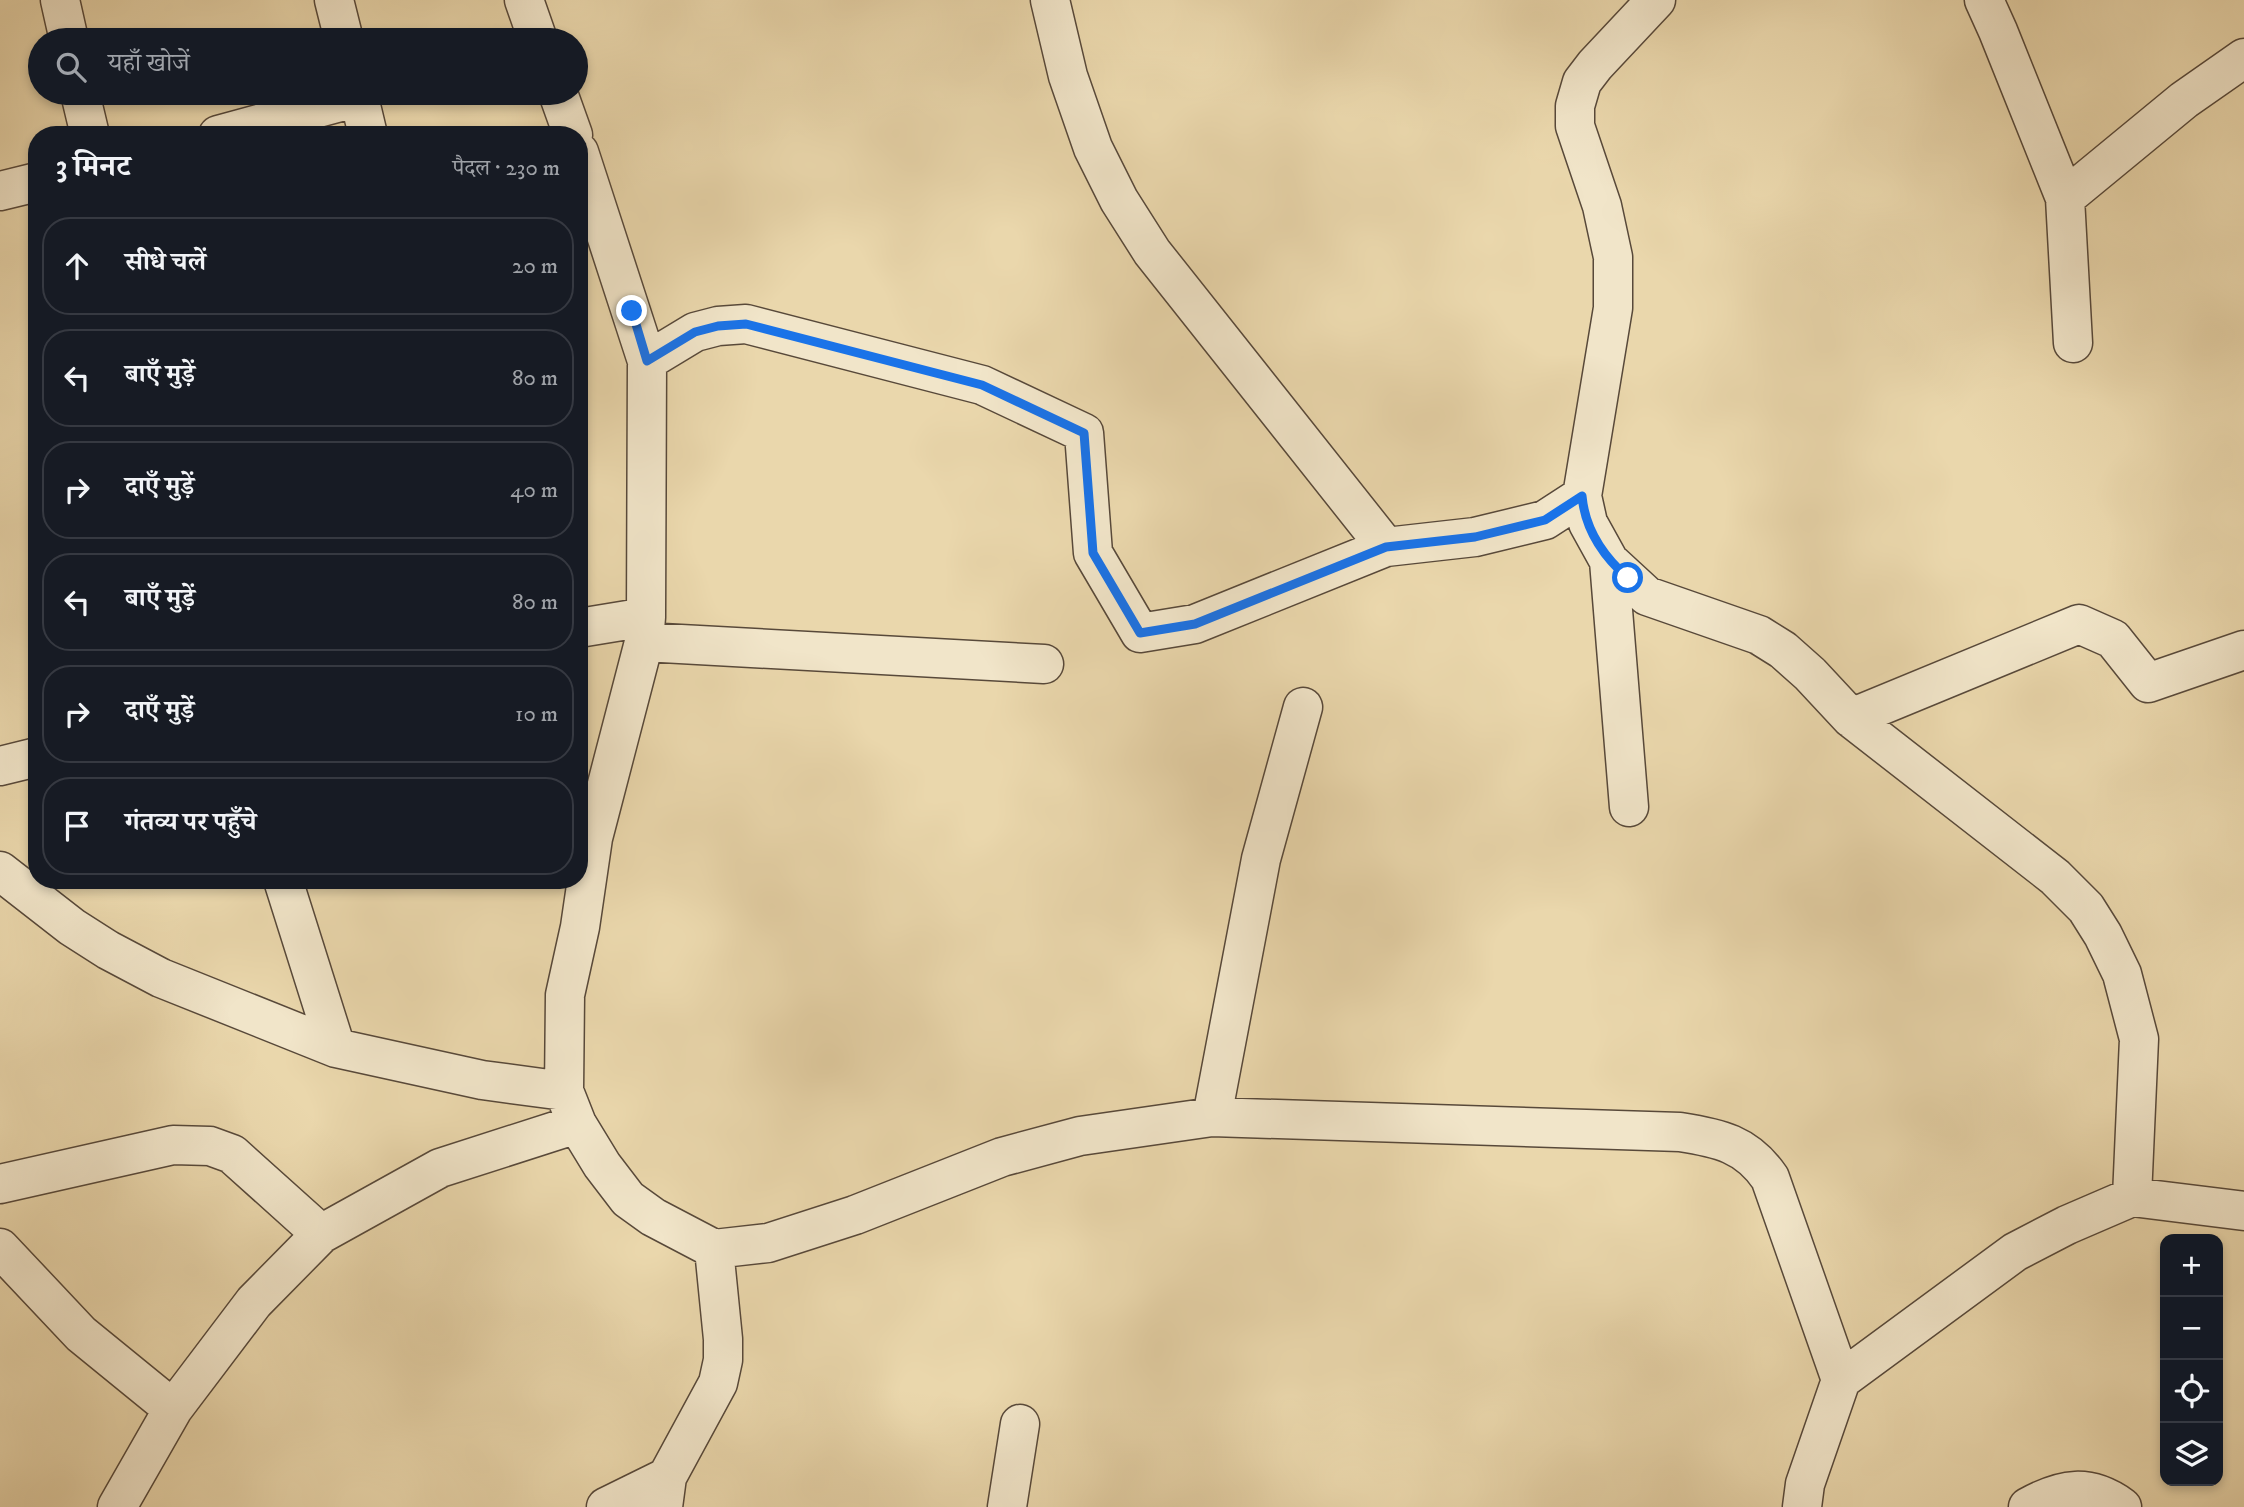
<!DOCTYPE html>
<html lang="hi">
<meta charset="utf-8">
<style>
:root{--surface:#171b24;--page:#242831;--text:#f1f3f6;--muted:#9ea1a6;--line:#363941}
body{margin:0;font-family:"IM FELL DW Pica","Noto Serif Devanagari",serif;background:var(--page);color:var(--text)}
.controls{position:absolute;right:21px;bottom:21px;display:grid;overflow:hidden;border-radius:14px;box-shadow:0 4px 10px #0003}
.controls button{width:63px;height:63px;display:grid;place-items:center;padding:0;border:0;border-bottom:2px solid var(--line);background:var(--surface);color:var(--text);font:35px sans-serif}
.stop{position:absolute;width:21px;height:21px;margin:-16px;border:5px solid #1a73e8;border-radius:50%;background:#fff}
.stop.end{background:#1a73e8;border-color:#fff;box-shadow:0 2px 7px #0008}
.list{margin:0;padding:0;list-style:none}
h2{display:flex;justify-content:space-between;align-items:center;height:91px;margin:0;padding:0 28px;font-size:30px}
h2 small{font-size:23px;font-weight:400;color:var(--muted)}
.list li{display:grid;grid-template-columns:46px 1fr auto;gap:21px;align-items:center;box-sizing:border-box;height:98px;margin:0 14px 14px;padding:0 14px;border:2px solid var(--line);border-radius:28px}
.list b{display:block;font-size:26px;white-space:nowrap}
.list em{font-size:23px;font-style:normal;color:var(--muted)}
.icon{flex:none;width:38px;height:38px;fill:none;stroke:currentColor;stroke-width:2;stroke-linecap:round;stroke-linejoin:round}
.map{position:relative;flex:none;width:2244px;height:1507px;overflow:hidden}
.search{position:absolute;background:var(--surface);box-shadow:0 4px 10px #0003;left:28px;top:28px;width:560px;height:77px;display:flex;align-items:center;gap:18px;box-sizing:border-box;padding:0 24px;border-radius:38px;color:var(--muted);font-size:26px}
.panel{position:absolute;background:var(--surface);box-shadow:0 4px 10px #0003;left:28px;top:126px;width:560px;height:763px;border-radius:28px}
.map>svg:first-child{display:block}
</style>
<div class="map">
<svg width="2244" height="1507" viewBox="0 0 2244 1507">
<rect width="100%" height="100%" fill="#ead7ac"/>
<filter id="stains"><feTurbulence type="fractalNoise" baseFrequency=".00286" numOctaves="4"/><feColorMatrix values="0 0 0 0 .2 0 0 0 0 .09 0 0 0 0 .02 0 0 0 .5 -.17"/></filter>
<radialGradient id="worn" r=".72"><stop offset=".6" stop-color="#630" stop-opacity="0"/><stop offset="1" stop-color="#630" stop-opacity=".3"/></radialGradient>
<g fill="none" stroke-linecap="round" stroke-linejoin="round">
<g stroke="#58493a" stroke-width="41">
<path id="minor" d="M60 0 69 40
M334 0 344 40
M524 0 538 40
M1050 0 1068 76 1093 148 1119 200 1152 252 1386 547 1475 537 1545 520 1582 496
M1656 0 1595 65 1582 82 1575 106V126L1602 206 1613 257V308L1582 496 1588 523 1609 561 1647 596 1759 635 1783 650 1810 674 1851 718 2055 877 2086 908 2103 935 2122 974 2139 1039 2132 1197
M1984 0 1998 31 2065 198 2073 343
M80 93 90 135
M358 93 368 135
M558 93 573 135
M218 135 359 97
M579 152 647 361 646 617 644 642 593 838 580 927 565 995 564 1091 577 1124 602 1165 628 1199 653 1217 714 1249 768 1243 855 1215 1002 1157 1080 1136 1212 1117 1680 1132C1719 1138 1747 1144 1770 1178L1841 1380
M0 191 37 182
M2065 198 2184 100 2244 58
M647 361 695 332 718 326 746 324 982 385 1084 433 1093 553 1140 633 1195 624 1386 547
M1609 561 1629 807
M579 628 646 617
M644 642 1044 664
M1851 718 2079 624 2113 639 2148 683 2244 650
M0 766 37 757
M0 871 72 927 108 950 161 978 336 1048 482 1080 564 1091
M283 880 336 1048
M1212 1117 1261 859 1303 707
M0 1184 173 1145 210 1146 232 1154 321 1234
M0 1248 81 1334 173 1409
M117 1507 173 1409 254 1302 321 1234 440 1168 577 1124
M606 1507 667 1477
M663 1507 667 1477 718 1383 723 1360V1339L714 1249
M1007 1507 1020 1424
M1802 1507 1805 1484 1841 1380 2015 1252 2067 1225 2132 1197 2244 1211
M2028 1507C2062 1488 2089 1483 2122 1507"/>
</g>
<use href="#minor" stroke="#f1e5c9" stroke-width="38"/>
</g>
<g fill="none" stroke-linecap="round" stroke-linejoin="round">
<path stroke="#1a73e8" stroke-width="9" d="M632 311 647 361 695 332 718 326 746 324 982 385 1084 433 1093 553 1140 633 1195 624 1386 547 1475 537 1545 520 1582 496C1585 529 1604 557 1628 578"/>
</g>
<rect width="100%" height="100%" filter="url(#stains)"/>
<rect width="100%" height="100%" fill="url(#worn)"/>
</svg>
<div class="controls">
<button>+</button>
<button>−</button>
<button><svg class="icon" aria-label="locate" viewBox="0 0 24 24"><circle cx="12" cy="12" r="6"/><path d="M12 2v4M12 18v4M2 12h4M18 12h4"/></svg></button>
<button><svg class="icon" aria-label="layers" viewBox="0 0 24 24"><path d="M12 4l9 5-9 5-9-5zM3 14l9 5 9-5"/></svg></button>
</div>
<div class="stop" style="left:1628px;top:578px"></div>
<div class="stop end" style="left:632px;top:311px"></div>
<div class="search"><svg class="icon" aria-label="search" viewBox="0 0 24 24"><circle cx="10" cy="10" r="6"/><path d="M15 15l6 6"/></svg>यहाँ खोजें</div>
<section class="panel">
<h2>3 मिनट<small>पैदल · 230 m</small></h2>
<ul class="list">
<li><svg class="icon" aria-label="ahead" viewBox="0 0 24 24"><path d="M12 20V5M6 11l6-6 6 6"/></svg><div><b>सीधे चलें</b></div><em>20 m</em></li>
<li><svg class="icon" aria-label="left" viewBox="0 0 24 24"><path d="M17 20v-9H6M10 6l-5 5 5 5"/></svg><div><b>बाएँ मुड़ें</b></div><em>80 m</em></li>
<li><svg class="icon" aria-label="right" viewBox="0 0 24 24"><path d="M7 20v-9h11M14 6l5 5-5 5"/></svg><div><b>दाएँ मुड़ें</b></div><em>40 m</em></li>
<li><svg class="icon" aria-label="left" viewBox="0 0 24 24"><path d="M17 20v-9H6M10 6l-5 5 5 5"/></svg><div><b>बाएँ मुड़ें</b></div><em>80 m</em></li>
<li><svg class="icon" aria-label="right" viewBox="0 0 24 24"><path d="M7 20v-9h11M14 6l5 5-5 5"/></svg><div><b>दाएँ मुड़ें</b></div><em>10 m</em></li>
<li><svg class="icon" aria-label="arrive" viewBox="0 0 24 24"><path d="M6 21V4h12l-3 4 3 4H6"/></svg><div><b>गंतव्य पर पहुँचे</b></div></li>
</ul>
</section>
</div>
